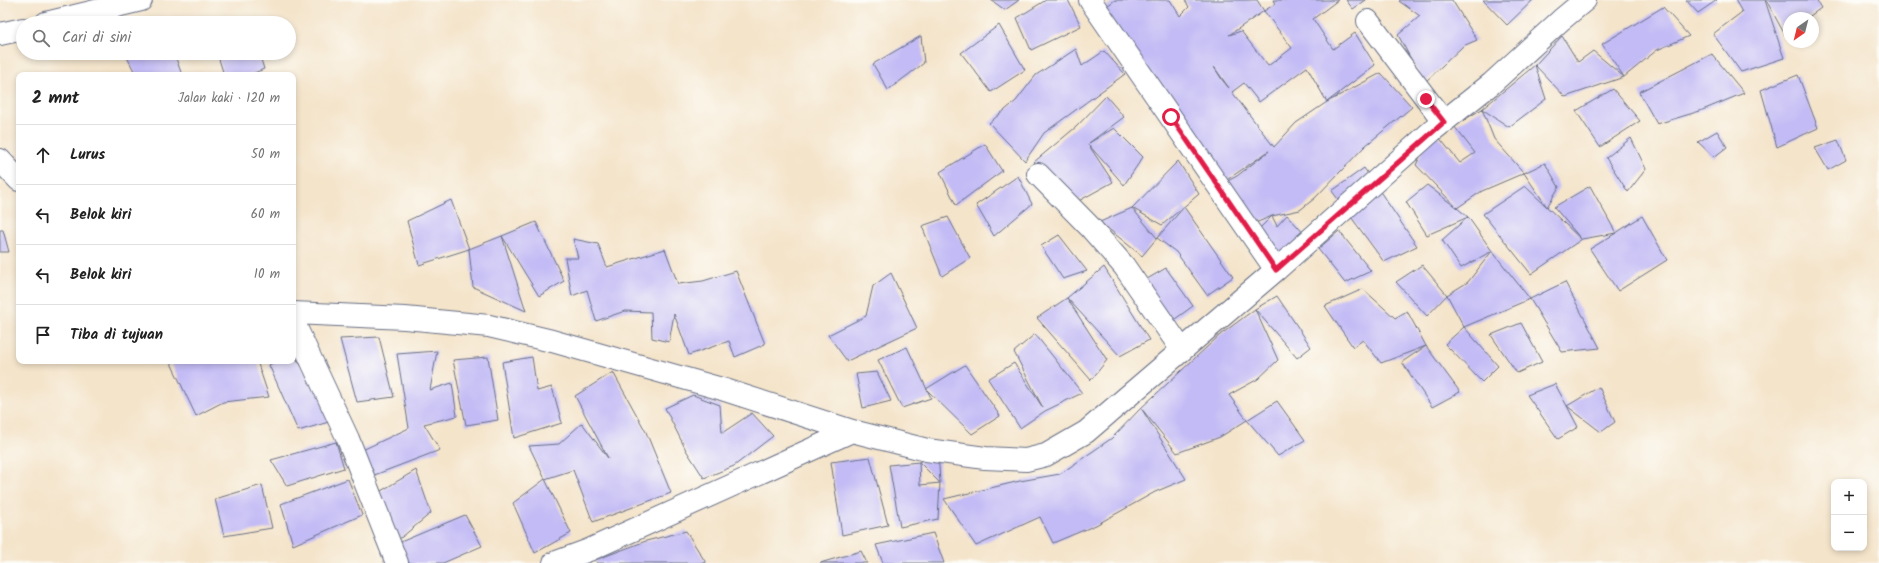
<!DOCTYPE html>
<html lang="id">
<meta charset="utf-8">
<style>
:root{--surface:#fff;--page:#f2f2f2;--text:#222;--muted:#767676;--line:#e0e0e0}
body{margin:0;font-family:Kalam,sans-serif;background:var(--page);color:var(--text)}
.controls{position:absolute;right:12px;bottom:12px;display:grid;overflow:hidden;border-radius:8px;box-shadow:0 2px 6px #0003}
.controls button{width:36px;height:36px;display:grid;place-items:center;padding:0;border:0;border-bottom:1px solid var(--line);background:var(--surface);color:var(--text);font:20px sans-serif}
.compass{position:absolute;left:1783px;top:12px;width:36px;height:36px;border-radius:50%;background:var(--surface);box-shadow:0 2px 6px #0003;rotate:215deg}
.stop{position:absolute;width:12px;height:12px;margin:-9px;border:3px solid #e11d48;border-radius:50%;background:#fff}
.stop.end{background:#e11d48;border-color:#fff;box-shadow:0 1px 4px #0008}
.list{margin:0;padding:0;list-style:none}
h2{display:flex;justify-content:space-between;align-items:center;height:52px;margin:0;padding:0 16px;font-size:17px}
h2 small{font-size:13px;font-weight:400;color:var(--muted)}
.list li{display:grid;grid-template-columns:26px 1fr auto;gap:12px;align-items:center;box-sizing:border-box;height:60px;padding:0 16px;border-top:1px solid var(--line)}
.list b{display:block;font-size:15px;white-space:nowrap}
.list em{font-size:13px;font-style:normal;color:var(--muted)}
.icon{flex:none;width:22px;height:22px;fill:none;stroke:currentColor;stroke-width:2;stroke-linecap:round;stroke-linejoin:round}
.map{position:relative;flex:none;width:1879px;height:563px;overflow:hidden}
.search{position:absolute;background:var(--surface);box-shadow:0 2px 6px #0003;left:16px;top:16px;width:280px;height:44px;display:flex;align-items:center;gap:10px;box-sizing:border-box;padding:0 14px;border-radius:22px;color:var(--muted);font-size:15px}
.panel{position:absolute;background:var(--surface);box-shadow:0 2px 6px #0003;left:16px;top:72px;width:280px;height:292px;border-radius:8px}
.map>svg:first-child{display:block}
</style>
<div class="map">
<svg width="1879" height="563" viewBox="0 0 1879 563">
<rect width="100%" height="100%" fill="#fdfcf7"/>
<filter id="ink" filterUnits="userSpaceOnUse"><feTurbulence type="fractalNoise" baseFrequency=".025" numOctaves="2"/><feDisplacementMap in="SourceGraphic" scale="8" xChannelSelector="R" yChannelSelector="G"/><feConvolveMatrix kernelMatrix="1 2 1 2 8 2 1 2 1" color-interpolation-filters="sRGB"/></filter>
<filter id="wash" filterUnits="userSpaceOnUse"><feTurbulence type="fractalNoise" baseFrequency=".012" numOctaves="4" result="noise"/><feDisplacementMap in="SourceGraphic" scale="16" xChannelSelector="R" yChannelSelector="G"/><feGaussianBlur stdDeviation="0.9" result="paint"/><feColorMatrix in="noise" values="0 0 0 0 0 0 0 0 0 0 0 0 0 0 0 0 0 1.4 0 .05"/><feComposite in="paint" operator="in"/></filter>
<g filter="url(#wash)">
<rect width="100%" height="100%" fill="#f4e4ca"/>
<g id="blocks">
<path fill="#c3bbf5" fill-rule="evenodd" d="M991 0H1019L1005 10Z
M1046 0H1068L1081 26 1031 50 1017 18Z
M1115 0H1170L1180 16 1189 7 1185 0H1257L1264 11 1229 35 1241 31 1268 66 1292 48 1264 11 1275 4 1273 0H1338L1313 19 1333 49 1355 33 1375 65 1327 102 1381 73 1412 107 1365 146 1315 198 1300 210 1272 216 1277 226 1287 215 1308 238 1277 268 1253 235 1272 216 1246 227 1099 12ZM1214 67 1229 88 1223 81ZM1307 67 1327 102 1296 123 1274 147 1232 92 1244 83 1259 102ZM1269 151 1237 176 1218 186Z
M1346 0H1366L1353 9Z
M1401 0H1452L1477 40 1463 46 1424 83 1398 35 1420 16 1399 1Z
M1483 0H1533L1507 25Z
M1686 0H1717L1698 13Z
M1735 0H1765L1784 58 1741 72 1713 34 1742 12Z
M1766 0H1816L1821 8 1807 18H1789V32L1785 35Z
M1663 7 1689 36 1657 50 1624 77 1602 44Z
M999 25 1025 70 991 92 961 53Z
M921 36 924 63 888 90 873 64Z
M1562 36 1578 62 1593 51 1624 77 1565 97 1535 65 1546 99 1509 127 1482 109 1535 65Z
M1076 49 1082 66 1104 51 1125 74 1044 133 1025 161 989 123 1016 101 1036 75Z
M131 53H174L182 75H136L126 55Z
M217 53H259L264 69 249 75H224Z
M1712 54 1744 93 1700 111 1657 124 1639 92Z
M1798 75 1818 128 1777 147 1761 90Z
M1613 89 1640 121 1600 147 1576 111Z
M1106 96 1124 117 1089 143 1114 128 1143 157 1124 185 1088 144 1113 182 1073 204 1034 162 1076 127Z
M1482 109 1494 139 1524 173 1482 191 1457 208 1468 217 1492 251 1461 268 1442 240 1468 217 1427 235 1406 202 1427 185 1457 208 1416 165 1433 130 1460 163 1475 153 1454 126Z
M1717 131 1727 147 1714 157 1698 142Z
M1631 138 1646 169 1628 192 1606 158Z
M1838 140 1846 160 1828 170 1815 148Z
M985 144 1002 171 956 205 940 172Z
M1178 161 1199 194 1162 225 1132 208Z
M1545 163 1559 187 1547 207 1581 239 1554 207 1590 186 1616 233 1642 216 1667 260 1618 291 1590 249 1616 233 1582 239 1531 274 1483 214 1525 186 1547 207 1524 173Z
M1364 168 1417 246 1384 262 1332 191Z
M1018 176 1032 204 994 236 976 205Z
M451 200 469 249 419 265 407 221Z
M1184 207 1233 277 1207 295 1176 252 1157 238Z
M1132 208 1157 238 1142 256 1100 222Z
M948 217 970 258 942 276 922 226Z
M536 222 564 281 539 296 502 236Z
M0 230H3L9 252H0Z
M1339 231 1371 271 1345 283 1318 249Z
M1059 235 1087 271 1063 279 1041 246Z
M502 236 526 311 473 287 469 249Z
M573 239 598 244 607 267 665 249 678 284 703 281 736 271 765 344 735 357 729 341 689 355 674 314 669 342 652 338 651 312 625 311 596 321 587 290 572 296 565 258H578Z
M1492 251 1530 299 1464 327 1498 366 1482 382 1445 344 1464 327 1447 295 1427 316 1396 282 1422 265 1447 295 1468 282Z
M1104 267 1149 340 1120 356 1067 298 1107 360 1091 380 1037 318 1067 298Z
M1166 268 1193 306 1171 322 1142 282Z
M891 273 917 328 847 361 828 335 866 316 873 286Z
M1565 282 1600 348 1562 352 1530 299Z
M1363 289 1395 318 1407 311 1426 346 1381 363 1363 340 1353 347 1325 306Z
M1277 296 1311 347 1297 358 1255 309 1278 360 1258 379 1229 395 1247 420 1277 401 1305 440 1278 456 1247 420 1220 437 1177 453 1141 408 1220 335 1255 309Z
M1521 323 1542 362 1517 373 1491 335Z
M1035 334 1082 393 1045 411 1020 428 988 379 1014 363 1043 408 1014 352Z
M379 337 394 397 357 402 340 339Z
M1426 346 1460 392 1432 407 1402 362Z
M907 347 931 398 902 408 878 360Z
M437 351 430 390 452 383 457 416 424 424 440 450 364 479 354 454 409 428 397 354Z
M293 354 339 419 298 431 269 365 276 361H293Z
M488 357 498 420 466 425 453 360Z
M532 357 537 391 552 387 562 423 514 438 502 362Z
M170 361H257L269 397 223 402 196 416Z
M965 365 1000 416 972 434 926 389Z
M613 372 646 432 671 493 593 522 573 470 545 479 529 446 559 444 582 423 608 458 575 396Z
M877 372 891 401 863 408 856 374Z
M1555 384 1567 406 1599 387 1615 422 1601 432 1567 406 1578 427 1558 439 1527 395Z
M693 395 720 405 722 433 752 413 773 436 734 466 704 478 686 450 665 408Z
M1141 408 1186 479 1155 492 1096 525 1053 543 1040 517 976 546 944 499 1020 481 1060 474 1112 438Z
M336 442 344 468 287 486 271 460Z
M938 451 940 483 919 462Z
M870 457 888 525 842 535 831 462Z
M919 462 920 485 940 483 938 519 900 527 889 465Z
M416 470 431 513 391 546 371 497Z
M348 479 362 515 293 545 281 504Z
M545 479 571 533 535 553 513 503Z
M262 485 272 528 224 536 215 499Z
M465 515 482 546 443 563H406L391 546Z
M686 531 706 563H597L595 560 646 541Z
M933 533 944 563H883L876 545Z
M861 551 867 563H820Z"/>
</g>
</g>
<g filter="url(#ink)">
<use href="#blocks" fill-opacity="0" stroke="#676e84" stroke-width="1"/>
<g fill="none" stroke-linecap="round" stroke-linejoin="round">
<g stroke="#676e84" stroke-width="24">
<path id="minor" d="M1090 0 1276 270
M1368 21 1444 122
M46 23 141 0
M0 34 23 29
M0 160 19 180
M1038 174 1090 227 1124 266 1182 350
M293 313 405 318 489 326 552 341 722 389 852 431 927 450 985 458 1026 460 1046 455 1086 432 1276 270 1433 130 1491 84 1561 20 1585 0
M293 321 348 439 397 563
M554 563 589 550 852 431"/>
</g>
<use href="#minor" stroke="#fff" stroke-width="22"/>
</g>
</g>
<g fill="none" stroke-linecap="round" stroke-linejoin="round" filter="url(#ink)">
<path stroke="#e11d48" stroke-width="5" d="M1171 117 1276 270 1444 122 1426 99"/>
</g>
</svg>
<div class="controls">
<button>+</button>
<button>−</button>
</div>
<svg class="compass" viewBox="-18 -18 36 36"><path d="M0-13l5 13h-10z" fill="#e53935"/><path d="M0 13l5-13h-10z" fill="#767676"/></svg>
<div class="stop" style="left:1171px;top:117px"></div>
<div class="stop end" style="left:1426px;top:99px"></div>
<div class="search"><svg class="icon" aria-label="search" viewBox="0 0 24 24"><circle cx="10" cy="10" r="6"/><path d="M15 15l6 6"/></svg>Cari di sini</div>
<section class="panel">
<h2>2 mnt<small>Jalan kaki · 120 m</small></h2>
<ul class="list">
<li><svg class="icon" aria-label="ahead" viewBox="0 0 24 24"><path d="M12 20V5M6 11l6-6 6 6"/></svg><div><b>Lurus</b></div><em>50 m</em></li>
<li><svg class="icon" aria-label="left" viewBox="0 0 24 24"><path d="M17 20v-9H6M10 6l-5 5 5 5"/></svg><div><b>Belok kiri</b></div><em>60 m</em></li>
<li><svg class="icon" aria-label="left" viewBox="0 0 24 24"><path d="M17 20v-9H6M10 6l-5 5 5 5"/></svg><div><b>Belok kiri</b></div><em>10 m</em></li>
<li><svg class="icon" aria-label="arrive" viewBox="0 0 24 24"><path d="M6 21V4h12l-3 4 3 4H6"/></svg><div><b>Tiba di tujuan</b></div></li>
</ul>
</section>
</div>
